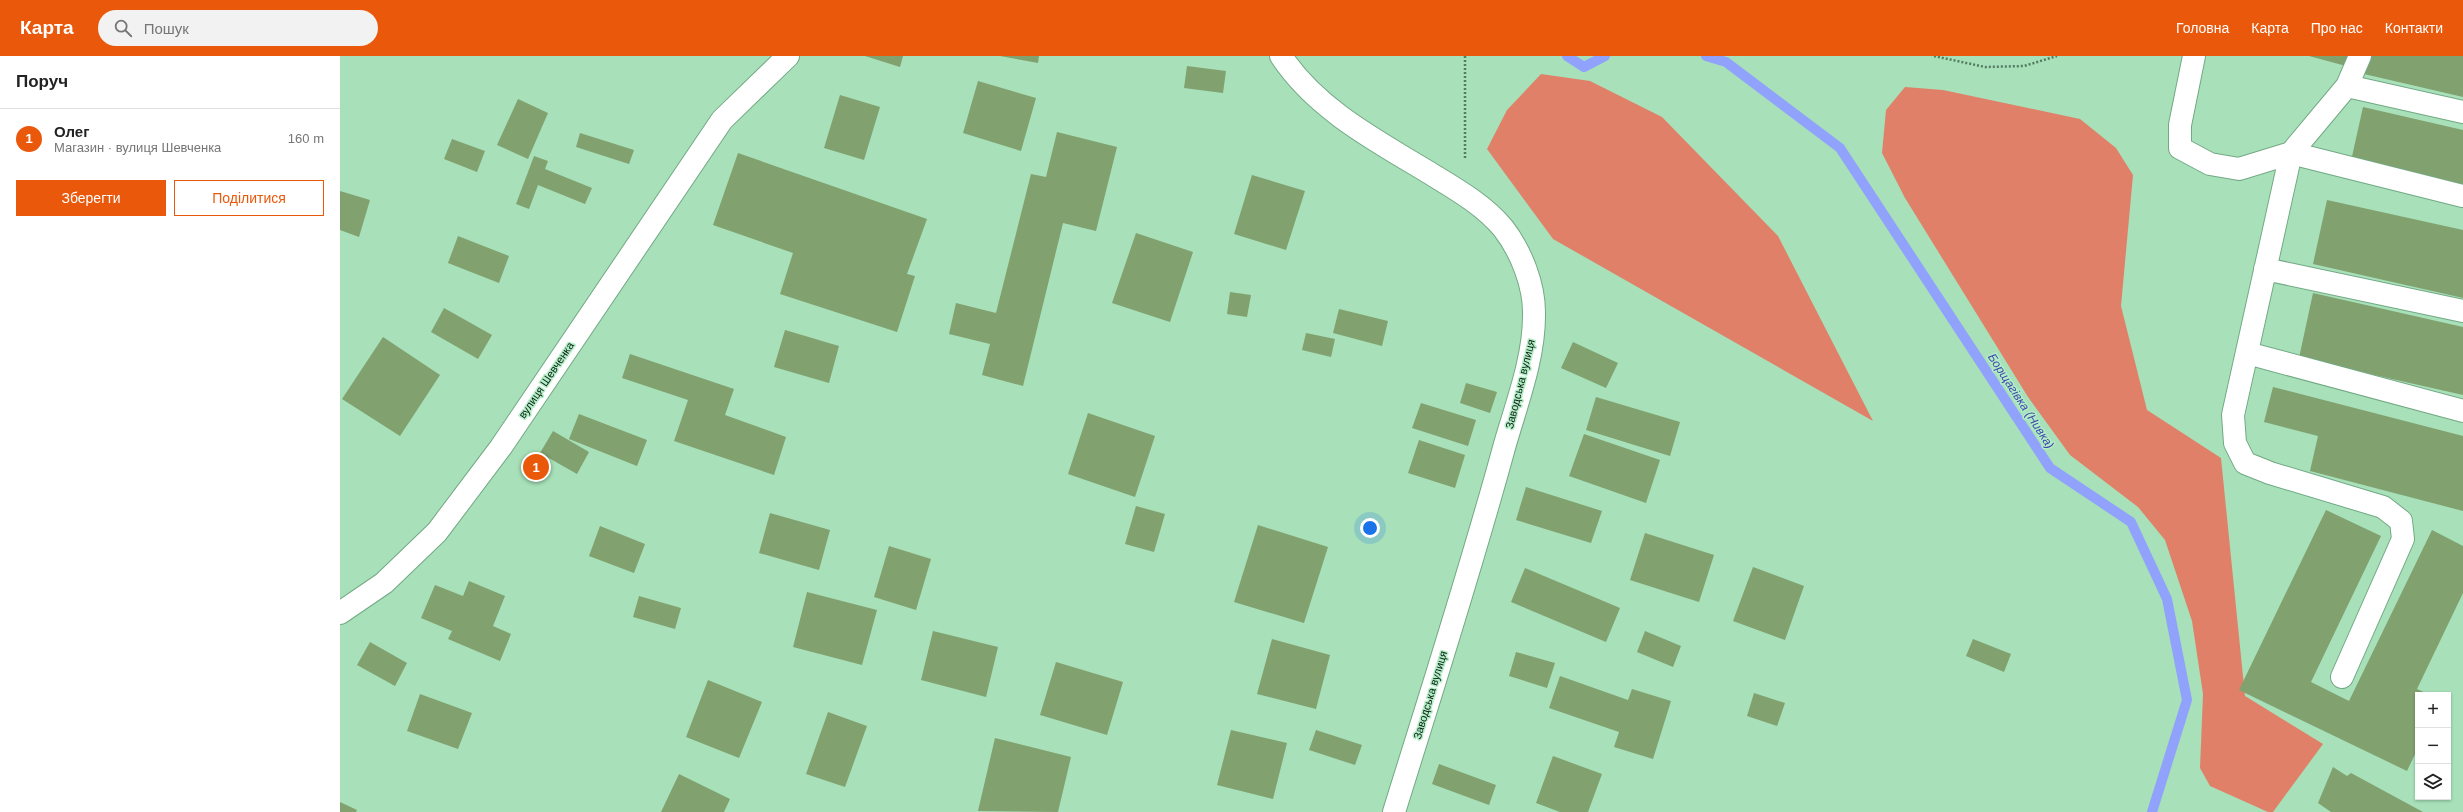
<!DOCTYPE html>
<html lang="uk">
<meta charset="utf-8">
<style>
:root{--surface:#fff;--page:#f2f2f2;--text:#222;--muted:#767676;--line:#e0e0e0;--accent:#ea580c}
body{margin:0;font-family:Helvetica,sans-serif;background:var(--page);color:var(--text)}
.controls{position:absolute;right:12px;bottom:12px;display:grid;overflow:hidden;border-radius:0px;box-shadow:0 1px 3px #0004}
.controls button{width:36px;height:36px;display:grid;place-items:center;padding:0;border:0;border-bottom:1px solid var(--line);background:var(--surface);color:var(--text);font:20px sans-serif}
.you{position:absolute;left:1030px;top:472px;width:14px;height:14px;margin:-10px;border:3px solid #fff;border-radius:50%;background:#1a73e8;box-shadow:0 0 0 6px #1a73e833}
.badge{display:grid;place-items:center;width:26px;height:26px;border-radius:50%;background:var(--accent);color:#fff;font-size:13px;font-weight:700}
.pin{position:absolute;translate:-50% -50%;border:2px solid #fff;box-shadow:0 1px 4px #0006}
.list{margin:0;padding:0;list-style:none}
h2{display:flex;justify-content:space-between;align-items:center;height:52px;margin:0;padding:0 16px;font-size:17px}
h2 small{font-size:13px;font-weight:400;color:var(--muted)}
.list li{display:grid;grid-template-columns:26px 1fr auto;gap:12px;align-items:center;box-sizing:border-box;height:60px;padding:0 16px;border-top:1px solid var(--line)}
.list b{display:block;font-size:15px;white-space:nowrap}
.list p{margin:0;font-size:13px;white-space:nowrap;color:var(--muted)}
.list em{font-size:13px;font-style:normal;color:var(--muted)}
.actions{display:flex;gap:8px;padding:12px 16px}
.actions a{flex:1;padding:9px 0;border:1px solid var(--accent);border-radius:0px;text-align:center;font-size:14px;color:var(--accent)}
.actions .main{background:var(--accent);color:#fff}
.icon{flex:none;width:22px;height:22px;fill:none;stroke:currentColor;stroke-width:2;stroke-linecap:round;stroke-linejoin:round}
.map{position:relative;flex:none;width:2123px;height:756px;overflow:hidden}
header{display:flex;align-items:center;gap:24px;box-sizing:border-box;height:56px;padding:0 20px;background:var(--accent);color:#fff}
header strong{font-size:19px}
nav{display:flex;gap:22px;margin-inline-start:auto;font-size:14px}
.search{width:280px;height:36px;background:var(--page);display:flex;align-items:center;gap:10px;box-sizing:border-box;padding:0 14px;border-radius:22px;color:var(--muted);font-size:15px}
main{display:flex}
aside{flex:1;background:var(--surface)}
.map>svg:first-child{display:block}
</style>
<header>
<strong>Карта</strong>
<div class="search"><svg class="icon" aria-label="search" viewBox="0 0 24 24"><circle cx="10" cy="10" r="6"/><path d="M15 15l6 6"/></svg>Пошук</div>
<nav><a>Головна</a><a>Карта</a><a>Про нас</a><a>Контакти</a></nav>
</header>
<main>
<aside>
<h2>Поруч<small></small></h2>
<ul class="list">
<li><span class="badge">1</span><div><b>Олег</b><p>Магазин · вулиця Шевченка</p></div><em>160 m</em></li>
</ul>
<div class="actions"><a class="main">Зберегти</a><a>Поділитися</a></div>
</aside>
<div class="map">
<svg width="2123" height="756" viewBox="0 0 2123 756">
<rect width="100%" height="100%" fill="#a7e0b9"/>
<path fill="#e08069" d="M1201 18 1250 25 1322 61 1438 180 1533 365 1213 183 1147 93 1167 54Z
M1565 31 1603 34 1740 63 1776 92 1793 119 1781 250 1807 354 1881 402 1905 640 1983 688 1933 756H1928L1870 730 1860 712 1863 638 1852 565 1825 484 1798 451 1730 399 1688 341 1565 142 1542 97 1546 54Z"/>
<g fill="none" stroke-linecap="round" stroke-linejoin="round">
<path stroke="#91a2fc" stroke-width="10" d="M1227 0 1244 11 1265 0
M1366 0 1386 6 1500 92 1710 412 1791 466 1827 543 1847 644 1812 756"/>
</g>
<path fill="#81a16f" d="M525 0H563L560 11Z
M660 0H699L698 7Z
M1969 0H2009L2006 10Z
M2028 0H2123V41L2024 18Z
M847 10 886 15 883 37 844 32Z
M638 25 696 42 681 95 623 77Z
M500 39 540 51 524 104 484 92Z
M178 43 208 57 188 103 157 89Z
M2023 51 2123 74V130L2011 105Z
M717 76 777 91 756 175 723 167 683 330 642 319 650 288 609 278 616 247 656 257 691 118 706 121Z
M240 77 294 94 289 108 236 91Z
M112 83 145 95 137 116 104 103Z
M398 97 587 163 567 218 575 220 557 276 440 238 453 197 373 169Z
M194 100 208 105 205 113 252 132 245 148 198 129 189 153 176 148Z
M912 119 965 135 946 194 894 178Z
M0 135 30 144 19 181 0 174Z
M1987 144 2123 174V242L1973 208Z
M796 177 853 196 830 266 772 247Z
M118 180 169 200 159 227 108 207Z
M890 236 911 239 907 261 887 258Z
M1973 237 2123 271V339L1959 302Z
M104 252 152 279 138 303 91 276Z
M999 253 1048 265 1042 290 993 277Z
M445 274 499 290 489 327 434 311Z
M966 277 995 283 991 301 962 294Z
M43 281 100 319 60 380 2 343Z
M1233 286 1278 307 1266 332 1221 312Z
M290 298 394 333 385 359 446 381 434 419 334 385 348 344 282 322Z
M1126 327 1157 336 1150 357 1120 347Z
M1933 331 2123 380V455L1970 415 1978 380 1924 366Z
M1256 341 1340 366 1330 400 1246 374Z
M1081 347 1136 364 1128 390 1072 372Z
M748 357 815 380 795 441 728 418Z
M239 358 307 384 297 410 229 383Z
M213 375 249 396 237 418 200 397Z
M1244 378 1320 404 1306 447 1229 420Z
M1079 384 1125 399 1115 432 1068 417Z
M1186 431 1262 455 1251 487 1176 464Z
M796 450 825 458 814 496 785 488Z
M1986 454 2041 480 1971 626 2009 645 2092 474 2123 490V537L2077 633 2090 639H2078V692L2067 715 1899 634Z
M430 457 490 474 479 514 419 497Z
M918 469 988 491 964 567 894 546Z
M260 470 305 488 294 517 249 500Z
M1305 477 1374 499 1359 546 1290 524Z
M549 490 591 503 576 554 534 541Z
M1413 511 1464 530 1445 584 1393 565Z
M1185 512 1280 552 1266 586 1171 546Z
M129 525 165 540 153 570 171 578 160 605 108 583 112 575 81 562 95 529 123 540Z
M467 536 537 554 522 609 453 591Z
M299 540 341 552 335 573 293 561Z
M593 575 658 591 646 641 581 624Z
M1305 575 1341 590 1333 611 1297 596Z
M932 583 990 599 976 653 917 638Z
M1633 583 1671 598 1664 616 1626 600Z
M30 586 67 607 55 630 17 609Z
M1176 596 1215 607 1207 632 1169 620Z
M716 606 783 626 767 679 700 659Z
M1220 620 1288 644 1292 633 1331 645 1313 703 1274 691 1279 676 1209 652Z
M368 624 422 646 399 702 346 681Z
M1414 637 1445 647 1437 670 1407 660Z
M80 638 132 657 118 693 67 675Z
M488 656 527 670 505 731 466 718Z
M891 674 947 687 933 743 877 729Z
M976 674 1022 689 1015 709 969 694Z
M655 682 731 701 718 756 638 755Z
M1213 700 1262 718 1248 756H1220L1196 747Z
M1099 708 1156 729 1149 749 1092 728Z
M1993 711 2007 720 2011 717 2083 756H1991L1978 747Z
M339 718 390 743 384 756H321Z
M0 746 17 754 16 756H0Z"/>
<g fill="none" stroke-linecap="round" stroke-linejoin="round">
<g stroke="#72a984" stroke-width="24">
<path id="minor" d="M941 0C976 53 1035 84 1088 116 1114 132 1143 148 1163 172 1181 195 1195 230 1194 260 1194 306 1174 354 1162 399 1129 519 1091 637 1054 756
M1854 0 1840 69V92L1870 108 1899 113 1951 97 2007 30 2020 0
M2007 30 2123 56
M1925 213 2123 255
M1907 297 2123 355
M0 557 44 527 97 476 161 391 382 64 448 0
M2002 621 2063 483 2061 465 2043 451 1930 417 1905 407 1895 387 1893 359 1951 97 2123 140"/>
</g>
<path stroke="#547b62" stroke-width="2.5" stroke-dasharray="2 2" stroke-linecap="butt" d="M1125 0V103
M1594 0 1645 11 1684 10 1717 0"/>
<use href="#minor" stroke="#fff" stroke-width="22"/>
</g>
<g text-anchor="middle" stroke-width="3" stroke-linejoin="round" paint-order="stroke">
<g font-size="11" fill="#0a2013" stroke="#b3edc6">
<text transform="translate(206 324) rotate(-56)" y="4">вулиця Шевченка</text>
<text transform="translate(1180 328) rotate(-76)" y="4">Заводська вулиця</text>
<text transform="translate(1090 639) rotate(-73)" y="4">Заводська вулиця</text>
</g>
<g font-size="12" font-style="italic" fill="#3f46ad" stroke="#b3edc6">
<text transform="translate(1681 345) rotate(57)" y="4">Борщагівка (Нивка)</text>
</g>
</g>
</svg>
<div class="controls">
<button>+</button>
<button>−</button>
<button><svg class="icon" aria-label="layers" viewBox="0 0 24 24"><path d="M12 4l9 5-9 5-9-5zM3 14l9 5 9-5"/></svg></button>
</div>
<div class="you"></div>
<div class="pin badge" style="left:196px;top:411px">1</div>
</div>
</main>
